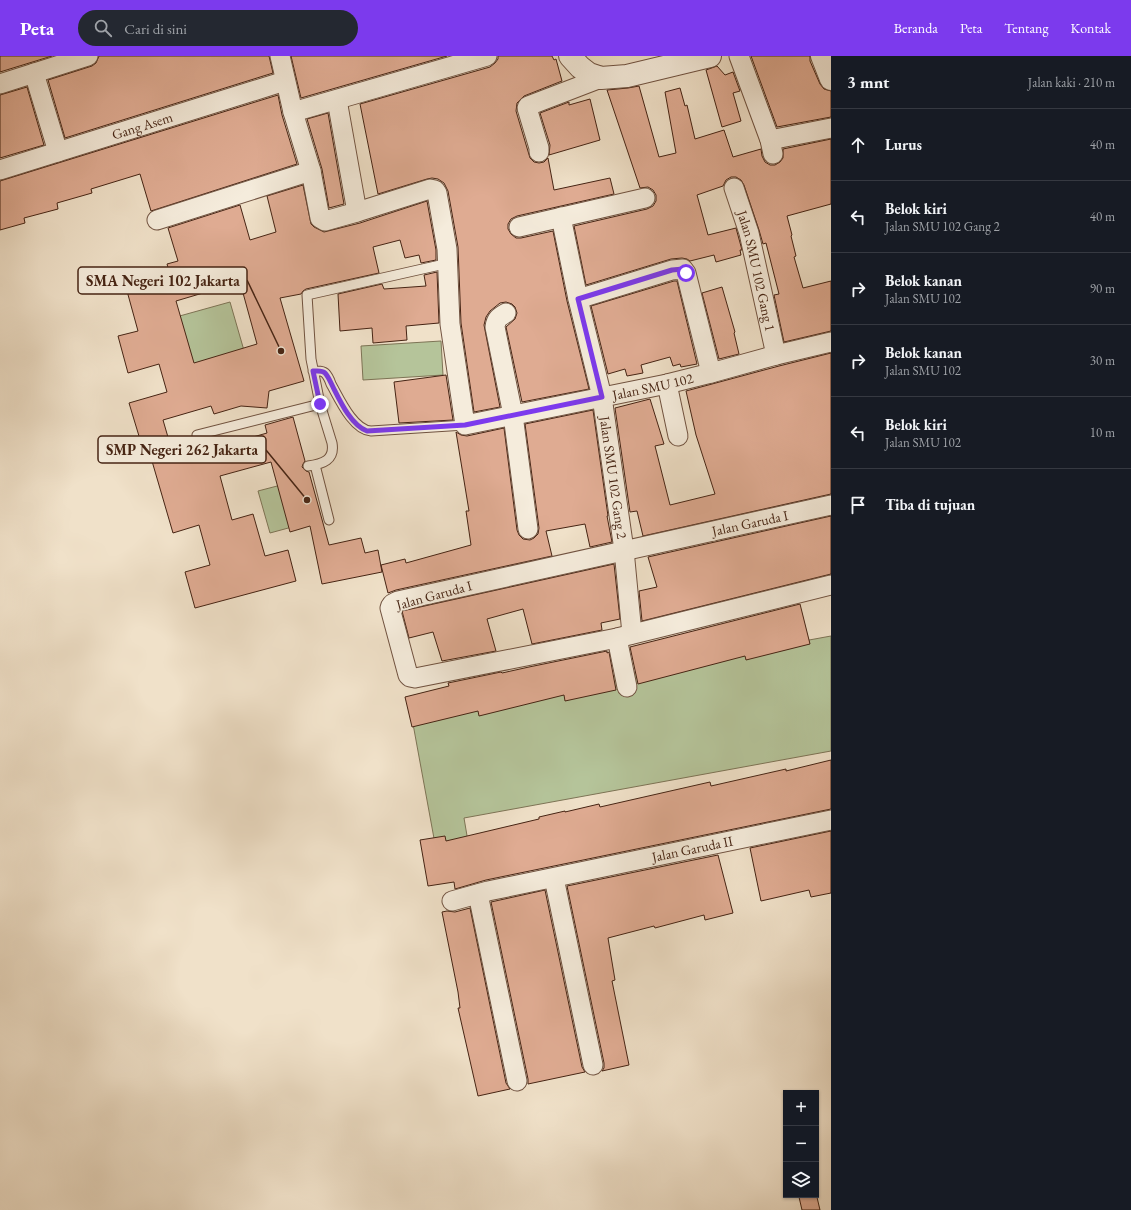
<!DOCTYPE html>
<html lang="id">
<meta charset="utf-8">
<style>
:root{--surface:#171b24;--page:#242831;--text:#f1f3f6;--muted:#9ea1a6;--line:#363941;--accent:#7c3aed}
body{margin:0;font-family:"EB Garamond",serif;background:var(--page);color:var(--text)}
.controls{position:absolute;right:12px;bottom:12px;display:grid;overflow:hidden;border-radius:0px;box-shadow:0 1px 3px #0004}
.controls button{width:36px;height:36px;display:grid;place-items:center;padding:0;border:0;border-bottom:1px solid var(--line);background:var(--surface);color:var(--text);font:20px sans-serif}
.stop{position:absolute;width:12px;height:12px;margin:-9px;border:3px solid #7c3aed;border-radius:50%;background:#fff}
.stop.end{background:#7c3aed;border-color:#fff;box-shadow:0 1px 4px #0008}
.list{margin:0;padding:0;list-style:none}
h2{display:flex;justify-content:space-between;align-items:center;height:52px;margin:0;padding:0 16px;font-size:17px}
h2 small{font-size:13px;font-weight:400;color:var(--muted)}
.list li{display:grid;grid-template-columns:26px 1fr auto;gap:12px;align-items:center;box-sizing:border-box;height:72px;padding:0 16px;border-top:1px solid var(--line)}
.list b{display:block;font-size:15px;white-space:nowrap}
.list p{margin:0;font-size:13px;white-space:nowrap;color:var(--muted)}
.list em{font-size:13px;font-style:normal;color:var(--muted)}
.icon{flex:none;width:22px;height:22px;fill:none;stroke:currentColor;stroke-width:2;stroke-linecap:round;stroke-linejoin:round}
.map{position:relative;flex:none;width:831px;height:1154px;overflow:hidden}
header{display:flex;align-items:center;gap:24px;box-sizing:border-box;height:56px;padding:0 20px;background:var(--accent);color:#fff}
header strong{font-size:19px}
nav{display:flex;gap:22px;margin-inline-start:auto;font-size:14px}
.search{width:280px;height:36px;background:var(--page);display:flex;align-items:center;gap:10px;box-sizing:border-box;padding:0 14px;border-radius:22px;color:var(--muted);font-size:15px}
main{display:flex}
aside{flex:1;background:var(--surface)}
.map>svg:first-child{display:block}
</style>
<header>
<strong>Peta</strong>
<div class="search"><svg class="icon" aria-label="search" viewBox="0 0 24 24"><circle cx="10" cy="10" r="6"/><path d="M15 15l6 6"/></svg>Cari di sini</div>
<nav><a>Beranda</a><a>Peta</a><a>Tentang</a><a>Kontak</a></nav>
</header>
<main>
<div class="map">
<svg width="831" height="1154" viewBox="0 0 831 1154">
<rect width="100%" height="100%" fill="#f0e1c9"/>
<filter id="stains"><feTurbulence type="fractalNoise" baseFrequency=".005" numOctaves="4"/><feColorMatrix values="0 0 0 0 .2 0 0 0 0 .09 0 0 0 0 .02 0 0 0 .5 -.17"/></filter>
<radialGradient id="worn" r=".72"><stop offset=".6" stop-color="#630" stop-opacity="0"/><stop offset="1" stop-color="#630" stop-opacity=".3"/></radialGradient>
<path fill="#b5c49a" stroke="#7d7456" d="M230 246 245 298 190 313 176 261Z
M441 285 443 319 363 324 361 290Z
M281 429 292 471 270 477 258 435Z
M831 580V695L464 762 474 821 442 826 411 657Z"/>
<path fill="#dfab92" stroke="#452313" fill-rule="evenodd" d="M0 0H52L0 16Z
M99 0H269L273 17 65 82 48 24 92 10 96 7Z
M291 0H447L301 42Z
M498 0H552L554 4 556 3 562 25 524 40 517 47 516 55 530 102 534 106 539 107 544 106 548 102 554 134 610 122 614 138 517 160 511 163 508 168V173L511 178 516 182H521L553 175 567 245 589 333 522 346 506 271 515 263 517 257 515 251 512 248 506 246 500 247 490 255 486 261 484 269 500 351 474 356 461 267 458 191 448 135 444 127 438 123 432 122 427 123 378 138 360 48 490 11 495 7 498 3Z
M751 0H810V5L820 28 824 33 831 35V61L777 71Z
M717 10 725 19 733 16 740 35 733 37 741 65 722 71 706 14Z
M639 30 659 101 676 97 665 36 680 32 685 50 687 49 695 83 724 74 733 101 761 93 762 100 765 106 770 109H775L780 106 783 102V93L831 83V148L787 160 792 179 791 180 796 200 794 201 803 232 831 225V275L784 286 774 239 779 238 766 187 763 188 759 174 744 129 741 124 736 121H731L726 124 723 130 697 139 708 179 736 172 742 194H740L741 199 716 206 714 199 690 205 687 203 682 202 671 203 586 229 574 170 647 153 653 150 656 145V139L653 134 648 131 640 132 607 34 628 32Z
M27 31 44 89 0 102V39Z
M278 39 282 59 297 108 151 155 140 118 91 133 92 137 57 147 58 153 24 162 25 167 0 174V125Z
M590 43 600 84 549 99 550 89 540 57 569 46V49Z
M328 57 344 148 329 152 322 113 307 63Z
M303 129 311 168 314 171 324 176 360 167 427 145 436 194V204L421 207 419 199 405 202 400 184 373 191 379 217 306 233 303 235 301 238 280 242 304 325 269 335 267 352 241 350 214 358 211 350 163 364 172 395 205 385 208 394 267 377 265 369 293 361 305 405 303 408 302 411 306 415 309 416 329 489 361 482 365 497 378 494 382 516 322 528 310 470 290 476 271 406 220 420 232 464 253 458 265 500 288 494 296 525 195 552 185 516 210 509 199 469 173 477 147 388 142 390 129 347 167 336 159 308 128 317 118 280 138 275 127 235 171 222 167 208 178 205 168 172 240 149 250 184 276 176 267 140ZM240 226 257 288 194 307 176 245Z
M437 216 439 267 406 270 407 284 373 287 372 272 340 275 338 238 382 228 384 233 426 230 424 219Z
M674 225H677L697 308 681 311 680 308 673 310 670 301 641 309 643 317 627 320 625 313 608 318 591 250Z
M722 231 735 276 734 277 739 298 719 303 702 237Z
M831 297V438L643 480 637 455 630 456 615 352 650 343 664 388 655 390 670 449 715 438 696 379 686 335 779 310Z
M446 319 453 364 399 367 394 326Z
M593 354 608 460H607L612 486 590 491 585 468 546 475 552 500 396 534 388 537 381 509 405 503 406 507 471 489 466 455H469L456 376 461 379 467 380 504 372 517 474 519 479 523 483 530 484 534 482 538 478 539 472 525 368Z
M831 460V518L642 565 639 535 657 531 648 501Z
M614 508 620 563 601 567 602 574 532 588 523 553 487 563 496 595 442 605 433 576 409 582 402 555Z
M800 548 810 588 746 604 745 600 638 628 630 591Z
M607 595V597L609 596 616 634 565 645 564 639 479 660 478 655 412 671 405 641 449 630 448 627 501 616 502 617 529 611Z
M831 704V753L486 824 455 833 454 826 428 830 420 784 445 780 446 785 539 763V761L565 755V756L599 748 600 751 710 726 711 730 786 713V715Z
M831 775V837L811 841 809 834 761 845 750 792Z
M718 799 733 857 705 864 704 859 655 872 654 870 608 882 615 924 612 925 629 1009 602 1015 604 1012V1007L567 830Z
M545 834 582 1011 585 1016 528 1028V1023L491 846Z
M470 852 506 1027 510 1033 478 1040 458 952H460L458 936 442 856 447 855 455 856Z
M816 1137 820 1154H802L799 1141 809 1139H816Z"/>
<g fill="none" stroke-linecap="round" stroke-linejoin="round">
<g stroke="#705240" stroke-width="11">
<path id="service" d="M313 315C317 315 322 314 325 317 328 320 330 325 331 328 339 342 353 374 371 375L465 369
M197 379 320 348
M315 409 329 464
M308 410C323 408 335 404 332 387L320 348 311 303 307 239 449 207"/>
</g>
<g stroke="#705240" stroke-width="21">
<g id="minor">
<path id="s1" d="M280 0 293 56 311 115 320 162 325 165 357 156 430 133 435 134 437 137 447 193 450 268 465 369 667 328 711 317 776 299 831 286"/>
<path d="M739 0 770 84 773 98"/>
<path d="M34 17 58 96"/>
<path d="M0 28 88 0"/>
<path d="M337 44 357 156"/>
<path d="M293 56 487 0"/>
<path d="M770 84 831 72"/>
<path d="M539 96V92L527 52 528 50 601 22"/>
<path id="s2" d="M0 114 285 25"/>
<path id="s3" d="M734 132 749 177 776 299"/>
<path id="s4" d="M561 161 578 243 602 341 624 494 632 578"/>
<path d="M157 164 311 115"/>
<path d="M519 171 645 142"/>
<path d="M578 243 672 214 683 213 686 217 711 317"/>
<path d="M506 257C499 261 496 263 495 271L513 359 528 473"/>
<path d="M667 328 678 380"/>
<path d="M831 449 398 545C394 547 391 547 390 552L408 619 410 621 415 622 617 582 831 529"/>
<path d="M617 582 627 631"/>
<path d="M554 822 593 1009"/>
<path d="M478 838 517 1025"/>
<path id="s5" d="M452 845 488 835 831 764"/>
</g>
</g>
<g stroke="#705240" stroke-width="24">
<path id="tertiary" d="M570 0 580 11 589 18 601 22 627 20 710 0
M822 0 831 23"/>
</g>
<use href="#service" stroke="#f5ecdc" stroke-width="9"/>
<use href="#minor" stroke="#f5ecdc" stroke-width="19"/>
<use href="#tertiary" stroke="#f5ecdc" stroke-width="22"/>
</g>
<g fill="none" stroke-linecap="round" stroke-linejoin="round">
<path stroke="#7c3aed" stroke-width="5" d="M320 348 313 315C317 315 322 314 325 317 328 320 331 327 333 331 340 345 351 369 367 375L465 369 602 341 578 243 672 214 683 213 686 217"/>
</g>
<g text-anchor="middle" stroke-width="4" stroke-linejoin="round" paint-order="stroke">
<g font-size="14" fill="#452313" stroke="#f5ecdc">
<text dy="5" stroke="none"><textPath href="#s2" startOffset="149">Gang Asem</textPath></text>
<text dy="5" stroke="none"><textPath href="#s3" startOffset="86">Jalan SMU 102 Gang 1</textPath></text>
<text dy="5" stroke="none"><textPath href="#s1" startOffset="717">Jalan SMU 102</textPath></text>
<text dy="5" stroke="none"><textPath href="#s4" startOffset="266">Jalan SMU 102 Gang 2</textPath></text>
<text transform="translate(750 467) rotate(-12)" y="5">Jalan Garuda I</text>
<text transform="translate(434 539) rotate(-15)" y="5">Jalan Garuda I</text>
<text dy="5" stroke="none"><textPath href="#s5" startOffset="246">Jalan Garuda II</textPath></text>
</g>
</g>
<path fill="none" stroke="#452313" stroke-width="1.5" d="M281 295L247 224M307 444L266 394"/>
<g fill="#452313" stroke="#f5ecdc" stroke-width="1.5">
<circle cx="281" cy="295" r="4"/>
<circle cx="307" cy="444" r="4"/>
</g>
<g fill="#f5ecdc" stroke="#452313" stroke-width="1.5">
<rect x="78" y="211" width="169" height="27" rx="4"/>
<rect x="98" y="380" width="168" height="27" rx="4"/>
</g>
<g font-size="15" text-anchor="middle" font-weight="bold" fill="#452313">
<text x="163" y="230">SMA Negeri 102 Jakarta</text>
<text x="182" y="399">SMP Negeri 262 Jakarta</text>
</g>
<rect width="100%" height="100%" filter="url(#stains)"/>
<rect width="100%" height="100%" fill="url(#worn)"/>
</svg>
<div class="controls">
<button>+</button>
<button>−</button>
<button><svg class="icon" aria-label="layers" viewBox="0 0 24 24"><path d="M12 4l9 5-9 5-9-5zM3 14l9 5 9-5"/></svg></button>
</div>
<div class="stop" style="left:686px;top:217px"></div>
<div class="stop end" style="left:320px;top:348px"></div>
</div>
<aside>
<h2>3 mnt<small>Jalan kaki · 210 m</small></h2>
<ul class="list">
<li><svg class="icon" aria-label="ahead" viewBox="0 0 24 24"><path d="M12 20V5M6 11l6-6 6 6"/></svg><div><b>Lurus</b></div><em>40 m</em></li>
<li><svg class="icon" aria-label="left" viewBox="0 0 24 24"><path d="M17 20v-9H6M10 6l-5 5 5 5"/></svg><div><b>Belok kiri</b><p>Jalan SMU 102 Gang 2</p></div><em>40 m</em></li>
<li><svg class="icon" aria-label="right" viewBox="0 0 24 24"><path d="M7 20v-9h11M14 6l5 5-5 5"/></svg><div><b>Belok kanan</b><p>Jalan SMU 102</p></div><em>90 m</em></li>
<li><svg class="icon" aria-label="right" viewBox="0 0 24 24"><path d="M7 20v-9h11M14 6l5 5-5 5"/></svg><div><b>Belok kanan</b><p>Jalan SMU 102</p></div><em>30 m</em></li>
<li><svg class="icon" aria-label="left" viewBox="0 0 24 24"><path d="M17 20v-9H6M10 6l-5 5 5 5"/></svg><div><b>Belok kiri</b><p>Jalan SMU 102</p></div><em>10 m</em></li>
<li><svg class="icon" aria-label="arrive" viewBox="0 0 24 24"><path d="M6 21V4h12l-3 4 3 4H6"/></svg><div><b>Tiba di tujuan</b></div></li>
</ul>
</aside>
</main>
